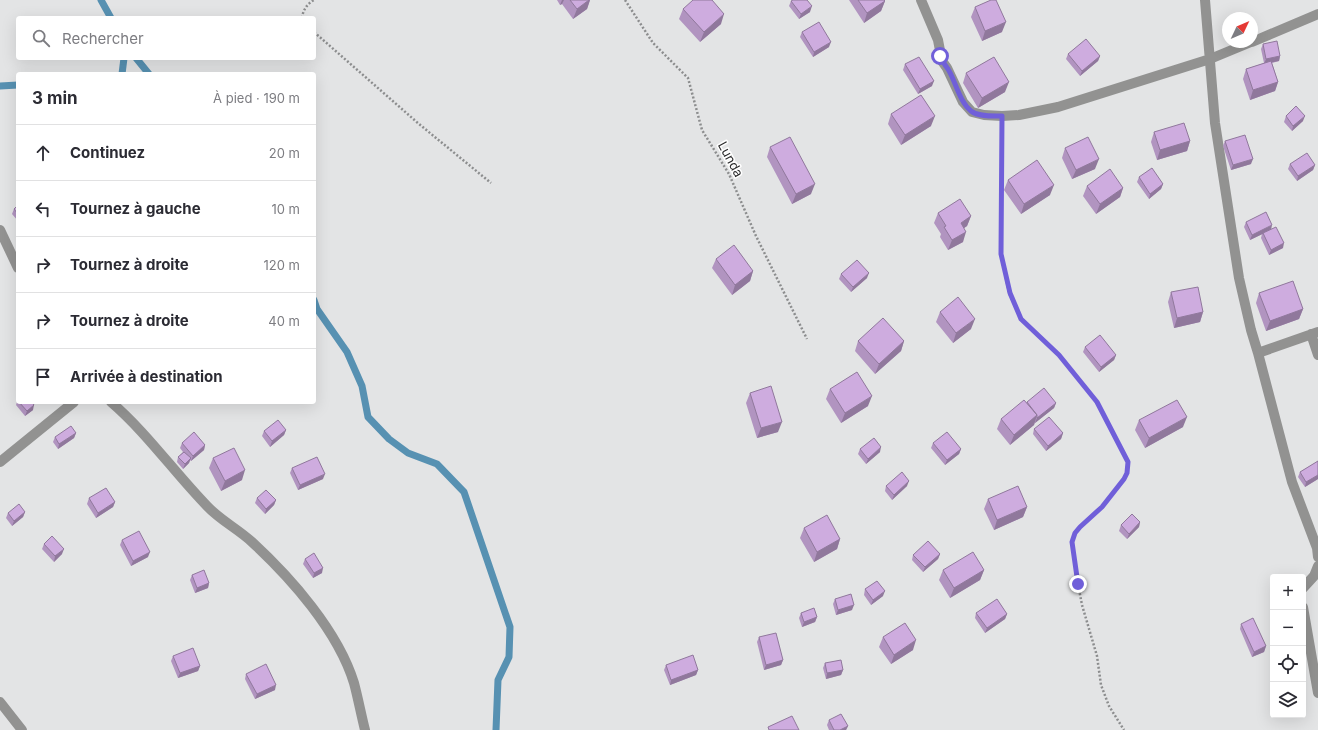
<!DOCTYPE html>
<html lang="fr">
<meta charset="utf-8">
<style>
:root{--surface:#fff;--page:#f2f2f3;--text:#2b2b33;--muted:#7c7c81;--line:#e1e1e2}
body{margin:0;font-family:Inter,sans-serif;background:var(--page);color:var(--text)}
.controls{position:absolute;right:12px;bottom:12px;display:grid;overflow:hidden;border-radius:4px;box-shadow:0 4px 16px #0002}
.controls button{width:36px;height:36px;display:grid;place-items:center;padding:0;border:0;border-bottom:1px solid var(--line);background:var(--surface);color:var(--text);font:20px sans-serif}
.compass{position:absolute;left:1222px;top:12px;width:36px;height:36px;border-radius:50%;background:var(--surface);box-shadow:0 4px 16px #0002;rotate:46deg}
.stop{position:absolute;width:12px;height:12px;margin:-9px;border:3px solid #705fd9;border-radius:50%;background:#fff}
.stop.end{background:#705fd9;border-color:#fff;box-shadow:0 1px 4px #0008}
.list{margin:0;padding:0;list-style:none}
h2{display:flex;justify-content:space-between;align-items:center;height:52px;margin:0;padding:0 16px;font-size:17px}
h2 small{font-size:13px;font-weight:400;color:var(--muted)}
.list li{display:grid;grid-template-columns:26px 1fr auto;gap:12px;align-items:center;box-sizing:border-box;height:56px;padding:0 16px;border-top:1px solid var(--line)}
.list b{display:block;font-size:15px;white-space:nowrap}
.list em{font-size:13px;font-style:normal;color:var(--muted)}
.icon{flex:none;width:22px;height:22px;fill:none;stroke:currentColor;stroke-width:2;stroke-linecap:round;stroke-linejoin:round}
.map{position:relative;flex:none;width:1318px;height:730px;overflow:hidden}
.search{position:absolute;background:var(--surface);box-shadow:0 4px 16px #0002;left:16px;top:16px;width:300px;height:44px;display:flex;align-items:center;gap:10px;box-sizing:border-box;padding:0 14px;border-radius:4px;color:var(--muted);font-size:15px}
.panel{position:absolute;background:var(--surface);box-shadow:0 4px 16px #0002;left:16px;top:72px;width:300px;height:332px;border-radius:4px}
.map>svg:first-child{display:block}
</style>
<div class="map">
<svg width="1318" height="730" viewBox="0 0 1318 730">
<rect width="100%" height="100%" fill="#e3e4e5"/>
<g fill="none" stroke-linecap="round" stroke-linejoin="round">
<path stroke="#5791b2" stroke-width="7" d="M101 0 111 18
M136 58 149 74
M122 74 124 58
M0 86 18 85
M314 300 317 309 347 352 362 386 368 417 389 439 408 453 437 464 464 492 510 627 509 657 498 680 496 730"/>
<path stroke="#8c8d8e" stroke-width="2.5" stroke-dasharray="2 2" stroke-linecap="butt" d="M625 0 653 43 688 78 702 130 729 174 756 236 807 339
M302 18C303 10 307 4 314 0
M314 32 419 124 491 183
M1002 131 1001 254 1009 293 1021 319 1059 355 1097 402 1128 462 1127 473 1124 479 1102 507 1080 527 1075 533 1072 542 1078 584 1082 605 1097 656 1101 685 1109 706 1124 730"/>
<path stroke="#929291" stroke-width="10" d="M921 0 938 40 942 61 947 68 963 102 972 112 984 115 1002 116 1019 115 1058 107 1210 59 1251 42
M1205 0 1215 123 1239 278 1251 330 1258 353 1318 332
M1252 42 1318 14
M0 230 18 268
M1311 334 1318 355
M1258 353 1292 482 1317 548 1318 557
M111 402C147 433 174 472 207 506 220 520 238 529 252 542 291 578 338 631 354 683 358 698 361 714 365 730
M0 462 74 402
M1303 588 1314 576 1318 566
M1303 607 1318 693
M0 702 22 730"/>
</g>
<path fill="#b194c0" d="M557 0H590L587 9 573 19 562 4 560 5Z
M849 0H884L885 1 881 11 864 23Z
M791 1 810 12 799 19 789 6Z
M975 7 1002 32 982 41 971 17Z
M683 9 721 24 700 42 679 19Z
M802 32 829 47 813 57 800 37Z
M1263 44 1280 56 1279 61 1272 63 1278 82 1275 91 1250 100 1243 79 1246 69 1264 63 1261 49Z
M1068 54 1100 56 1098 61 1080 76 1066 59Z
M905 64 932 86 918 94 903 70Z
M966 73 1005 92 978 108 963 83Z
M891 114 931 126 901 145 888 124Z
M1286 116 1303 121 1292 131 1284 122Z
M1154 132 1190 141 1187 151 1157 160 1151 142Z
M1225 141 1251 164 1231 170 1223 146Z
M770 147 811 194 792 204 767 157Z
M1065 148 1095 169 1072 179 1062 158Z
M1290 164 1315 165 1313 170 1297 181 1288 169Z
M1139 177 1163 184 1161 189 1149 199 1137 182Z
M1008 180 1050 195 1021 214 1004 190Z
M1087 186 1123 188 1120 197 1096 214 1083 196Z
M18 205V221L12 214 14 209Z
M938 213 971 216 967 226 964 228 963 242 948 250 940 237 941 234 934 223Z
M1246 222 1271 229 1283 248 1269 255 1261 238 1262 234 1250 240 1244 227Z
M716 259 753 271 750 281 732 295 712 268Z
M841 274 867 278 851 292 839 279Z
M1171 292 1203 312 1200 322 1174 328 1168 302Z
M1259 293 1303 309 1299 319 1266 331 1256 303Z
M940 312 971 329 953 343 936 322Z
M858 341H904L901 351 875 374 855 351Z
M1085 347 1116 355 1114 360 1099 372 1083 352Z
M830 389 868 406 841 423 826 399Z
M750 393 778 432 757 438 746 403Z
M18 399V402H32L33 410 25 416 16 405Z
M1027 402 1056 403 1054 408 1035 423V422L1034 425 1010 445 997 429 1001 419Z
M1139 420 1183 427 1145 448 1135 430Z
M1034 429 1063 433 1061 439 1046 451 1033 434Z
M286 430 284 435 270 447 262 436 264 431Z
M76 433 74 438 58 449 53 442 55 437Z
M182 443 205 445 204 450 191 461 190 460 189 463 183 469 177 462 178 457 183 452 180 448Z
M933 443 961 449 959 454 945 465 931 448Z
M860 449 880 452 866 464 858 454Z
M213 458 242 480 221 491 209 468Z
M1318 461V479L1305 487 1298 477 1300 472Z
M292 468 323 479 298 490 290 473Z
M886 486H907L892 500 885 491Z
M89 498 115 502 113 507 96 518 87 504Z
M257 498 276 500 274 505 265 514 255 503Z
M988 499 1027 507 1023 517 994 530 984 509Z
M25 512 23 517 12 526 6 518 8 513Z
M1140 522 1139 527 1127 539 1119 531 1121 525Z
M804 528 840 539 837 549 814 562 800 538Z
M122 540 148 557 131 566 120 545Z
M44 544 62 554 54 562 42 549Z
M940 554 938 559 923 572 912 560 913 555Z
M305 559 322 573 313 578 303 564Z
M943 570H984L980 580 950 598 939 580Z
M192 575 209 583 208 588 195 593 190 580Z
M865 589 883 596 871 605 864 595Z
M835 599 852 610 836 615 833 604Z
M801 613 817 617 815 622 802 627 799 618Z
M976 613 1007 614 1005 619 985 633 975 618Z
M1241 624 1266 646 1264 652 1252 657 1240 629Z
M759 637 783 660 781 665 764 670 757 642Z
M883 637 913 650 891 664 879 647Z
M173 656 200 666 198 671 178 678 171 661Z
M825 663 843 670 841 675 826 679 823 668Z
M666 665 698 670 696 675 670 685 664 670Z
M246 674 275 690 255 699 245 679Z
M829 720 848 726 846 730H829L827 725Z"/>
<path fill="#90789c" d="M562 0H564L562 4 560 5Z
M589 0H590L587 9 573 19 577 9Z
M885 1 881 11 864 23 867 13Z
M812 6 810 12 799 19 801 14Z
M724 14 721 24 700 42 704 32Z
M1006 22 1002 32 982 41 985 31Z
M831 42 829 47 813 57 814 52Z
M1100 56 1098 61 1080 76 1082 71Z
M1280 56 1279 61 1264 64 1266 59Z
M934 81 932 86 918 94 920 89Z
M1009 82 1005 92 978 108 982 98Z
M1278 82 1275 91 1250 100 1253 90Z
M935 116 931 126 901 145 905 135Z
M1305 116 1303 121 1292 131 1293 126Z
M1190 141 1187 151 1157 160 1160 150Z
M1099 159 1095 169 1072 179 1076 170Z
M1253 159 1251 164 1231 170 1233 165Z
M1315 165 1313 170 1297 181 1298 176Z
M815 184 811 194 792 204 796 194Z
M1163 184 1161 189 1149 199 1150 194Z
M1054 185 1050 195 1021 214 1024 204Z
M1123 188 1120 197 1096 214 1100 204Z
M971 216 967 226 957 233 961 223Z
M1272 225 1271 230 1250 240 1252 235Z
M966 232 963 242 948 250 952 240Z
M1284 243 1283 248 1269 255 1271 250Z
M753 271 750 281 732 295 735 285Z
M869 273 867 278 851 292 853 287Z
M1303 309 1299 319 1266 331 1270 321Z
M1203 312 1200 322 1174 328 1177 318Z
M975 319 971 329 953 343 956 333Z
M904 341 901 351 875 374 879 364Z
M1116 355 1114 360 1099 372 1101 367Z
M872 396 868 406 841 423 845 413Z
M1056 403 1054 408 1035 423 1037 418Z
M34 405 33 410 25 416 27 411Z
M1037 415 1034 425 1010 445 1014 435Z
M1187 417 1183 427 1145 448 1149 438Z
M782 422 778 432 757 438 761 428Z
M286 430 284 435 270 447 272 441Z
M76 433 74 438 58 449 59 444Z
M1063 433 1061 439 1046 451 1048 446Z
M205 445 204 450 191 461 193 456Z
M881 447 880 452 866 464 868 459Z
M961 449 959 454 945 465 947 460Z
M191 458 189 463 183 469 185 464Z
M245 470 242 480 221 491 225 481Z
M325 474 323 479 298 490 300 485Z
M1318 475V479L1305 487 1306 482Z
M909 481 907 486 892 500 894 495Z
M276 500 274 505 265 514 266 509Z
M115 502 113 507 96 518 98 513Z
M1027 507 1023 517 994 530 997 520Z
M25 512 23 517 12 526 14 521Z
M1140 522 1139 527 1127 539 1129 534Z
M840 539 837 549 814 562 817 552Z
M64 549 62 554 54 562 55 556Z
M150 552 148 557 131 566 133 561Z
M940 554 938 559 923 572 925 567Z
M323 568 322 573 313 578 314 573Z
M984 570 980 580 950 598 954 588Z
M209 583 208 588 195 593 197 588Z
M885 591 883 596 871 605 873 600Z
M854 605 852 610 836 615 838 610Z
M1007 614 1005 619 985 633 987 628Z
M817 617 815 622 802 627 804 622Z
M916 640 913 650 891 664 894 655Z
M1266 646 1264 652 1252 657 1254 652Z
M783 660 781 665 764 670 766 665Z
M200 666 198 671 178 678 180 673Z
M698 670 696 675 670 685 671 680Z
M843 670 841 675 826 679 827 673Z
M276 685 275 690 255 699 257 694Z
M848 726 846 730H840Z"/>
<path fill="#ceacdf" stroke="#90789c" d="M570 0H589L577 9Z
M693 0H712L724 14 704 32 683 9Z
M793 0H807L812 6 801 14 791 1Z
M858 0H884L885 1 867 13Z
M991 0H996L1006 22 985 31 975 7Z
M819 22 831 42 814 52 802 32Z
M1086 39 1100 56 1082 71 1068 54Z
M1277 41 1280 56 1266 59 1263 44Z
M919 57 934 81 920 89 905 64Z
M994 57 1009 82 982 98 966 73Z
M1271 61 1278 82 1253 90 1246 69Z
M921 95 935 116 905 135 891 114Z
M1296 106 1305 116 1293 126 1286 116Z
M1184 123 1190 141 1160 150 1154 132Z
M1245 135 1253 159 1233 165 1225 141Z
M790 137 815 184 796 194 770 147Z
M1088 137 1099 159 1076 170 1065 148Z
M1307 153 1315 165 1298 176 1290 164Z
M1037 160 1054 185 1024 204 1008 180Z
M1152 168 1163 184 1150 194 1139 177Z
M1110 169 1123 188 1100 204 1087 186Z
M960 199 971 216 961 223 966 232 952 240 944 227 946 226 938 213Z
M18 205V214L14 209Z
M1266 212 1272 225 1252 235 1246 222Z
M1276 227 1284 243 1271 250 1263 233Z
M734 245 753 271 735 285 716 259Z
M857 260 869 273 853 287 841 274Z
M1293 281 1303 309 1270 321 1259 293Z
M1198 287 1203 312 1177 318 1171 292Z
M958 297 975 319 956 333 940 312Z
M883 318 904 341 879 364 858 341Z
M1100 335 1116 355 1101 367 1085 347Z
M857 372 872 396 845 413 830 389Z
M771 386 782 422 761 428 750 393Z
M1044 388 1056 403 1037 418V415L1027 402Z
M1024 400 1037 415 1014 435 1001 419Z
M1177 400 1187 417 1149 438 1139 420Z
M19 402H32L34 405 27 411Z
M1049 417 1063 433 1048 446 1034 429Z
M278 420 286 430 272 441 264 431Z
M71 426 76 433 59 444 55 437Z
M194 432 205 445 193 456 182 443Z
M947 432 961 449 947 460 933 443Z
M874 438 881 447 868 459 860 449Z
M234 448 245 470 225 481 213 458Z
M184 452 191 458 185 464 178 457Z
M317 457 325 474 300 485 292 468Z
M1318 461V475L1306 482 1300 472Z
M902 472 909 481 894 495 886 486Z
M1018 486 1027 507 997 520 988 499Z
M106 488 115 502 98 513 89 498Z
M266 490 276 500 266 509 257 498Z
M19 504 25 512 14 521 8 513Z
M1132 514 1140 522 1129 534 1121 525Z
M827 515 840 539 817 552 804 528Z
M139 531 150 552 133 561 122 540Z
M52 536 64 549 55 556 44 544Z
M928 541 940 554 925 567 913 555Z
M973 552 984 570 954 588 943 570Z
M314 553 323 568 314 573 305 559Z
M204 570 209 583 197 588 192 575Z
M877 581 885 591 873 600 865 589Z
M851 594 854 605 838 610 835 599Z
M997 599 1007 614 987 628 976 613Z
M814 608 817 617 804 622 801 613Z
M1253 618 1266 646 1254 652 1241 624Z
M905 623 916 640 894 655 883 637Z
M776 633 783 660 766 665 759 637Z
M193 648 200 666 180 673 173 656Z
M693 655 698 670 671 680 666 665Z
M841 660 843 670 827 673 825 663Z
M266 664 276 685 257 694 246 674Z
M841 714 848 726 840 730H834L829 720Z
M792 716 799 730H769L768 727Z"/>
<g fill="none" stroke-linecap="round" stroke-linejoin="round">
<path stroke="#705fd9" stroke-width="5" d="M940 56C942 61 945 65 948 69 956 82 959 101 971 111 978 117 993 116 1002 116L1001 254 1010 293 1021 319 1059 355 1097 402 1128 462 1127 473 1124 479 1102 507 1080 527 1075 533 1072 542 1078 584"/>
</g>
<g text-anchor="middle" stroke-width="3" stroke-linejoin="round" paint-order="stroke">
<g font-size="13" fill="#2b2b2c" stroke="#fff">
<text transform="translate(731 159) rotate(61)" y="5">Lunda</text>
</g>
</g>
</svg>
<div class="controls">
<button>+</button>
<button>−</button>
<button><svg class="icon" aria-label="locate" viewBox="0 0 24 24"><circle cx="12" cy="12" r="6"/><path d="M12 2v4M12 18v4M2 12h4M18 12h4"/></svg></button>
<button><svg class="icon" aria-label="layers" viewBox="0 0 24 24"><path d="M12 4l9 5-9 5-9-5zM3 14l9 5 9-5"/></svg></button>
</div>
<svg class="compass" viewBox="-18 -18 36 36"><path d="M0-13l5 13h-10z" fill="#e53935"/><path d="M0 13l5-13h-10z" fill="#7c7c81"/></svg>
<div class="stop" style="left:940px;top:56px"></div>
<div class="stop end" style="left:1078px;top:584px"></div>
<div class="search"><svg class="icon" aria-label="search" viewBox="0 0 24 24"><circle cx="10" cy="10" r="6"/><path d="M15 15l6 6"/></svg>Rechercher</div>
<section class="panel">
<h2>3 min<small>À pied · 190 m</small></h2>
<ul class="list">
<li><svg class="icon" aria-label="ahead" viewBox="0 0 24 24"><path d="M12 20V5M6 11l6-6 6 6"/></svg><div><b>Continuez</b></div><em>20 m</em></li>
<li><svg class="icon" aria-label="left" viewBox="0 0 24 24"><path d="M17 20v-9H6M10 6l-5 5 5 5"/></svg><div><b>Tournez à gauche</b></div><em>10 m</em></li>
<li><svg class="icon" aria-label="right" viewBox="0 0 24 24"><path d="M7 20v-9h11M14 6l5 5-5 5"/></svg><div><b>Tournez à droite</b></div><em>120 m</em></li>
<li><svg class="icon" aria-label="right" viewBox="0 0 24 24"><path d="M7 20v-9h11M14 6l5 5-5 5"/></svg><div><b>Tournez à droite</b></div><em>40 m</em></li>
<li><svg class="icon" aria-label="arrive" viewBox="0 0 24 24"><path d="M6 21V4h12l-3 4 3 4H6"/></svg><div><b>Arrivée à destination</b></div></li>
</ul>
</section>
</div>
